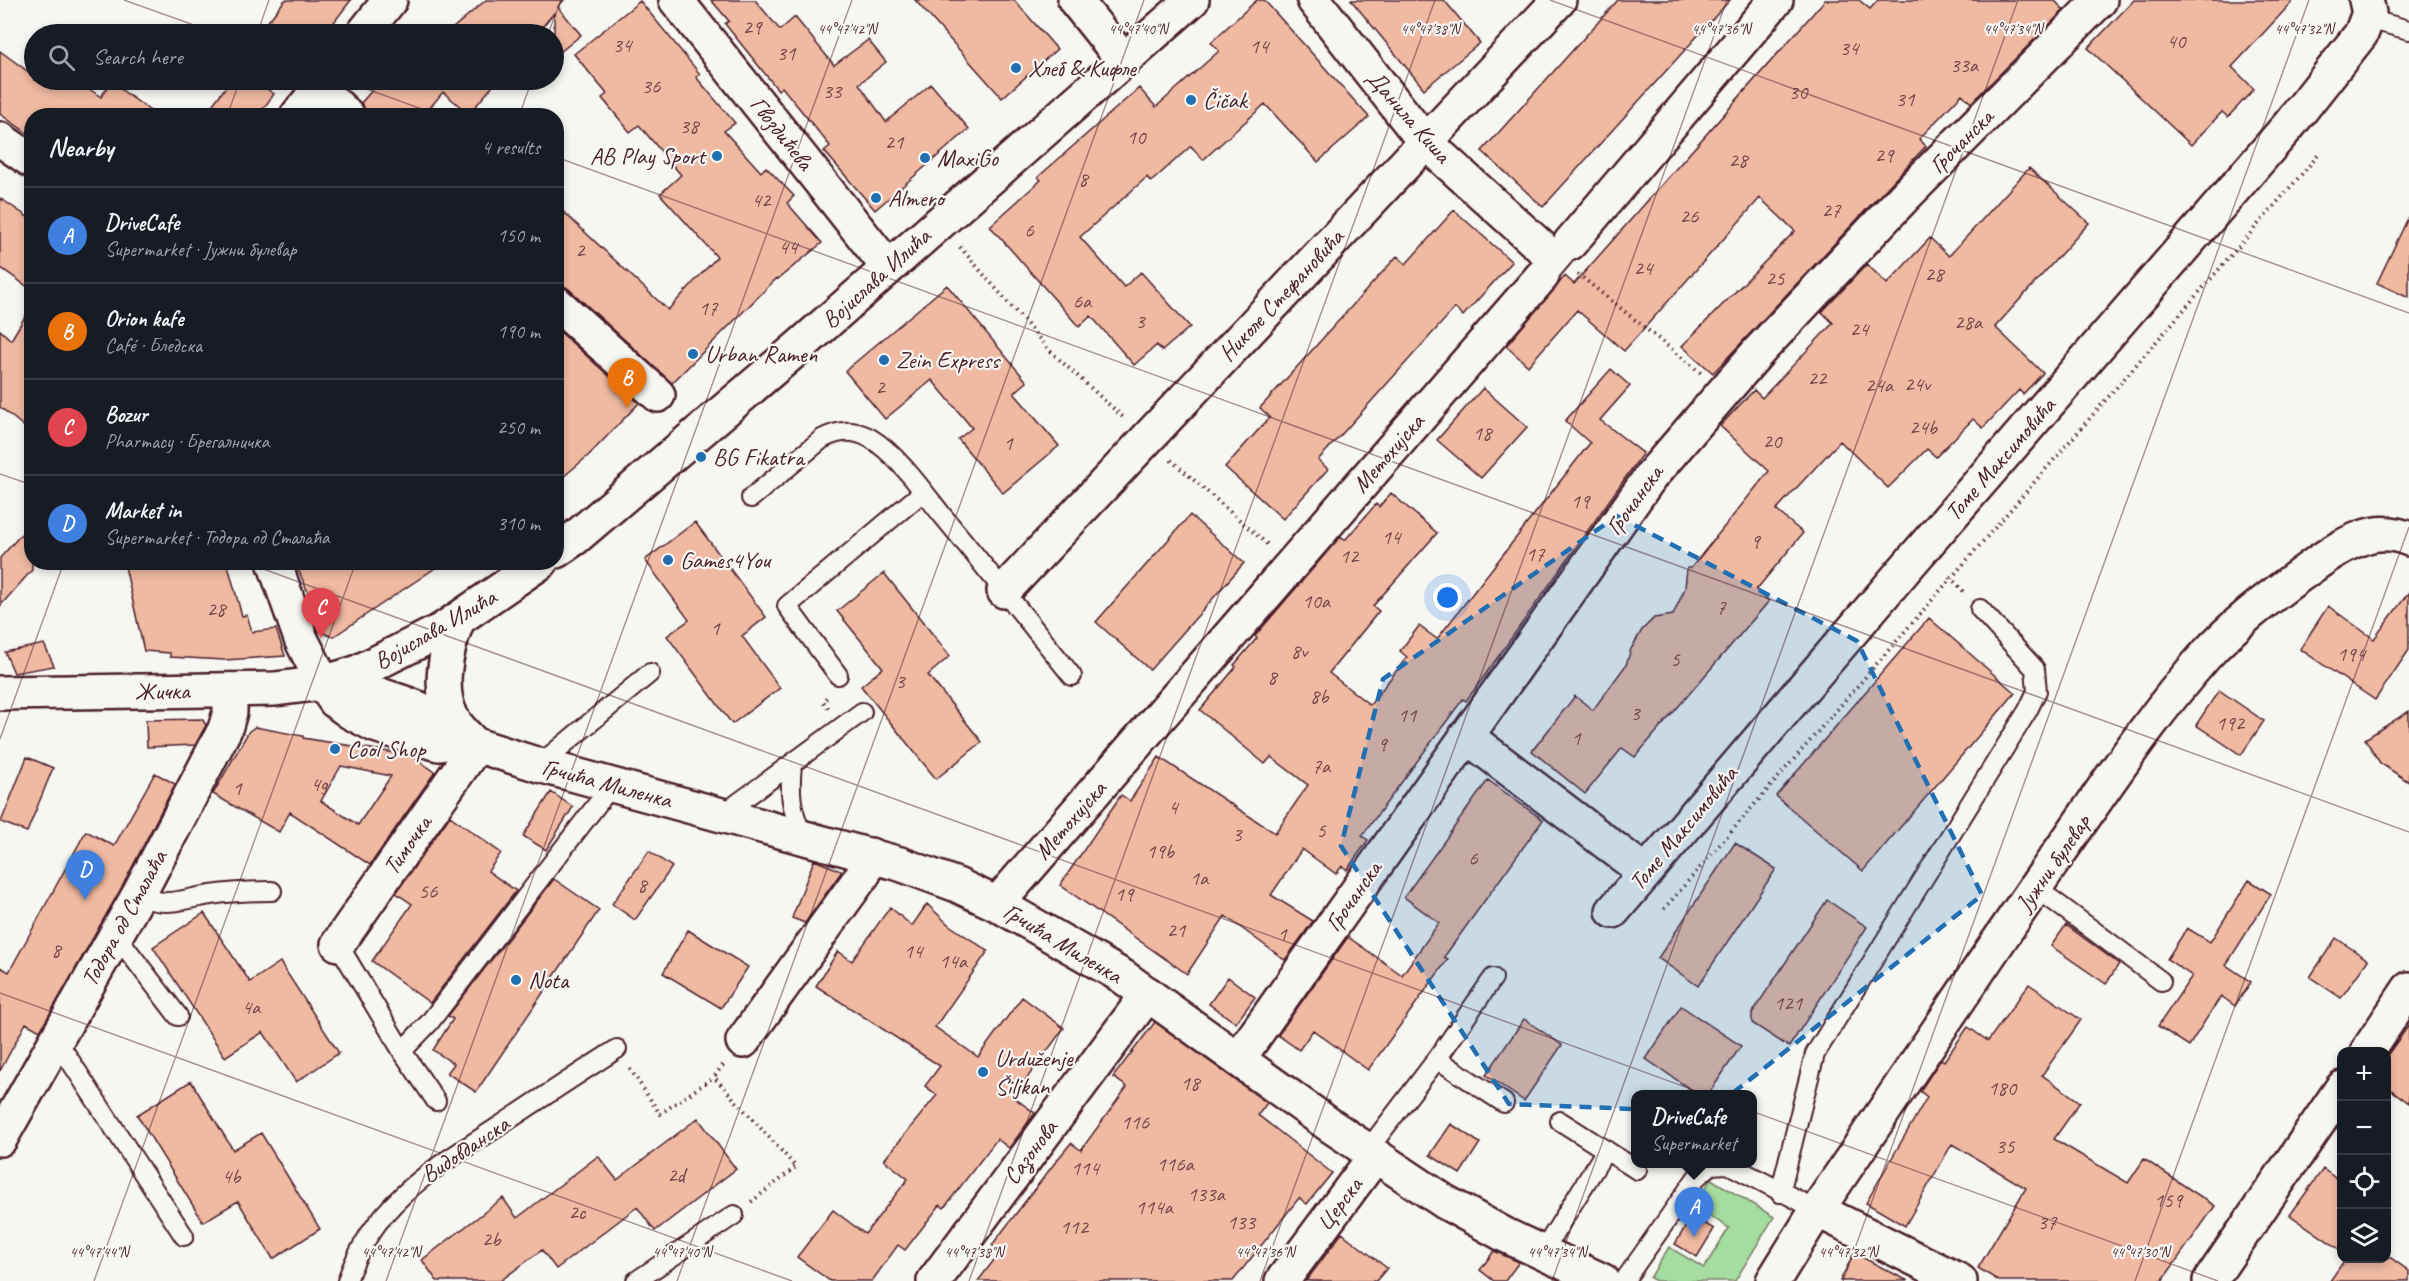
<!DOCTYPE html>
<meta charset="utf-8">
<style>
:root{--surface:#171b24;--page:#242831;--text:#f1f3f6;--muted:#9ea1a6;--line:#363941;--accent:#1f6fb2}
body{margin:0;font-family:Caveat,sans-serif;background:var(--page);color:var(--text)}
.controls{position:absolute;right:18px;bottom:18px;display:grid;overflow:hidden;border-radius:12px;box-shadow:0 3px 9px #0003}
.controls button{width:54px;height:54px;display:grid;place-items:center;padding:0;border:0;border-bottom:2px solid var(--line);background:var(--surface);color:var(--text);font:30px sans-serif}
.you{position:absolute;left:1448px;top:598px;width:21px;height:21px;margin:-15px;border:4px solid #fff;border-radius:50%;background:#1a73e8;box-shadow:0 0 0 9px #1a73e833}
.badge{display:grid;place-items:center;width:39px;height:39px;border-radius:50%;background:var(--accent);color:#fff;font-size:20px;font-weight:700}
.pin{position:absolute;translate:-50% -50px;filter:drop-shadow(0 2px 3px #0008)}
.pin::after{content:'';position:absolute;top:32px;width:21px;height:18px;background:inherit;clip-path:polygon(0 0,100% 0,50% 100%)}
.popup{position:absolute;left:1631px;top:1090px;width:126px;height:78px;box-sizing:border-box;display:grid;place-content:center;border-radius:12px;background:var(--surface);filter:drop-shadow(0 2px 4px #0005);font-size:20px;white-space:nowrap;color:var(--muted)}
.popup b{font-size:22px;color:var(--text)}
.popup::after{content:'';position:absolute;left:50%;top:100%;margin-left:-12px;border:12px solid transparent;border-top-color:var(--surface)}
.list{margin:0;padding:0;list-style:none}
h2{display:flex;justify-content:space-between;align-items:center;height:78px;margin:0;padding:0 24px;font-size:26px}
h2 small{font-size:20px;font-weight:400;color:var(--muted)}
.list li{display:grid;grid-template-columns:39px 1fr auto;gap:18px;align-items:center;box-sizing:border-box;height:96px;padding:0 24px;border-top:2px solid var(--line)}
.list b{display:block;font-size:22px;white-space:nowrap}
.list p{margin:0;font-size:20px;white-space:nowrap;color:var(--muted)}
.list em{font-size:20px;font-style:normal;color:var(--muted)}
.icon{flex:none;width:33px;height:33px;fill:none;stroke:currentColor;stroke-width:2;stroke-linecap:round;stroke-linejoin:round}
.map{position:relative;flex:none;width:2409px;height:1281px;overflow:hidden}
.search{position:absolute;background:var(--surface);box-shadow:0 3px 9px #0003;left:24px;top:24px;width:540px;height:66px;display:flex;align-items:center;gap:15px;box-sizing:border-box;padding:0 21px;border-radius:33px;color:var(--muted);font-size:22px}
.panel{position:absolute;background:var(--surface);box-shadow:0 3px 9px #0003;left:24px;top:108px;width:540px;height:462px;border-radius:24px}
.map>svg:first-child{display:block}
</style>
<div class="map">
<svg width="2409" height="1281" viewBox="0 0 2409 1281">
<rect width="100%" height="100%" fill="#f6f6f2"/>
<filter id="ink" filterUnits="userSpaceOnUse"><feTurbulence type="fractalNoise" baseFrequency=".0167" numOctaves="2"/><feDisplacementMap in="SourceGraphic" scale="12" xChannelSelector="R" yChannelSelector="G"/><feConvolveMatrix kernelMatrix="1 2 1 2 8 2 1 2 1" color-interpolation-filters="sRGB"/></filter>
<g filter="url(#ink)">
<path fill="#a5dca0" stroke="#787e66" stroke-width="1.5" d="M1711 1179 1774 1217 1735 1281H1656L1650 1278 1669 1247 1704 1268 1729 1228 1694 1206Z"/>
<path fill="#efb9a2" stroke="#4a1f2b" stroke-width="1.5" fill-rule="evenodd" d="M285 0H351L325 34H258Z
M486 0H564L558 7 581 35 554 57V13L536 34H446Z
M711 0H755L780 30 795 17 834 65 868 40 886 62 859 84 886 122 931 84 969 129 875 210 824 151 830 146 782 87 778 90 725 24 729 21Z
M915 0H1014L1057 49 1002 98Z
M1257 0H1264L1369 117 1318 162 1265 104 1203 160 1191 146 1151 182 1147 177 1080 237 1124 287 1141 272 1190 327 1162 351 1157 345 1134 365 1091 316 1079 327 990 226 1041 180 1038 177 1139 88 1156 107 1219 51 1211 42Z
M1351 0H1444L1480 43 1424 89Z
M1618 0H1730L1543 207 1482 151Z
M1825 0H1859L1870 9 1878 0H2054L2064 10 1971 103 1962 94 1919 139 1926 146 1713 373 1682 346 1795 231 1760 198 1624 351 1577 310 1528 366 1506 346 1565 276 1574 284Z
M2134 0H2294L2232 67 2254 89 2228 117 2222 112 2191 145 2088 48Z
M640 1 700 74 696 77 735 123 724 131 761 172 766 167 794 196 787 203 822 243 778 279 777 278 672 383 569 289 556 281V205L668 310 717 257 660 194 681 175 639 125 630 132 602 98 607 94 574 54Z
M0 51 34 76V80H76L101 97 111 82 157 116H32V136L0 114Z
M231 80H254L274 94 258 116H204Z
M381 80H498L469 114 443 92 423 116H366L361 103Z
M2029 168 2089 223 1995 327 2043 373 2023 394 2019 390 1983 428 1973 419 1936 457 1927 449 1888 488 1840 441 1776 510 1803 533 1756 590 1769 601 1635 757 1622 748 1585 794 1532 751 1575 696 1593 710 1626 665 1631 649 1642 630 1654 618 1673 615 1685 588 1687 568H1691L1769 471 1720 426 1754 390 1762 398 1833 323 1822 312 1867 264 1887 284 1930 238 1949 256Z
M0 198 32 220V290L0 267Z
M1454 210 1512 262 1463 316 1455 308 1341 435 1318 460 1328 469 1283 519 1225 467 1270 417 1260 408 1397 256 1406 264Z
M2409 216V298L2377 283Z
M947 285 1027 382 1014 393 1059 446 1003 493 958 439 972 428 932 380 885 419 845 371Z
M32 305V433L0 407V330L11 340Z
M559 331 639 403 589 455 556 483V334Z
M1611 369 1630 386 1600 420 1643 453 1488 671 1466 701 1463 699 1362 836 1368 840 1347 870 1342 866 1336 874 1302 849 1271 895 1313 921 1285 960 1225 916 1187 974 1060 885 1121 795 1130 801 1159 757 1275 833 1308 785 1271 757 1265 764 1200 710 1236 667 1234 665 1257 638 1255 636 1340 537 1345 540 1376 504 1379 507 1391 493 1437 533 1373 606 1379 611 1329 673 1370 705 1407 657 1400 651 1419 626 1437 639 1590 443 1565 421Z
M1483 388 1527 427 1481 478 1437 440Z
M1190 515 1244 563 1150 670 1096 622Z
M32 522V570L0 606V558Z
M695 522 766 617 742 636 780 688 732 724 667 636 689 620 645 560Z
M124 562H227L242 616 247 615 252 632 276 629 285 656 224 660 170 657V653L144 651Z
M295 562H444L333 637 318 631 308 604 312 602Z
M884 573 950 656 928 675 982 742 936 779 861 686 883 668 837 611Z
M2409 592V650L2375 700 2300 649 2328 606 2374 639Z
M1929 618 2015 693 1863 871 1776 796Z
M44 644 54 666 14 673 5 652Z
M2219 690 2264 721 2241 755 2196 725Z
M2409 711V782L2380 763 2365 739Z
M202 719 206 725 195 745 147 747 146 720Z
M255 727 303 736V738L402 754 412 756 435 772 370 865 290 812 279 832 213 794 249 731ZM341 766 391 776 358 825 321 801Z
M27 757 53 768 27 832 1 822Z
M155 773 175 784 122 887 40 1031 26 1023 0 1071V967L9 972 86 831 114 846Z
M1488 780 1543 820 1444 957 1448 959 1368 1070 1313 1030 1299 1050 1278 1035 1348 937 1402 975 1439 923 1404 897Z
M551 792 573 807 546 850 523 836Z
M450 816 501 853 488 871 516 891 430 1003 372 961 412 904 396 893Z
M1735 843 1776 869 1698 986 1658 958Z
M649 851 672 867 635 920 612 904Z
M814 860 842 871 805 923 792 918Z
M554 879 599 910 476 1092 447 1073 454 1064 433 1050 453 1019 448 1016Z
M2249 880 2271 894 2226 965 2251 982 2235 1006 2221 996 2189 1046 2158 1026 2192 976 2167 959 2187 928 2210 942Z
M1827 900 1867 927 1789 1047 1752 1023V1013Z
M927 904 949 925 988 951 935 1027 978 1057 1022 997 1064 1028 1013 1097 1035 1113 1009 1148 997 1139 944 1208 940 1205 905 1250 898 1245 872 1281H830L797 1257 833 1210 865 1234 908 1179 884 1160 937 1095 925 1086 940 1066 816 986 838 951 852 961 890 907 912 926Z
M204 913 250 982 280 962 339 1053 296 1082 263 1032 225 1057 153 947Z
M2066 925 2119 964 2106 984 2051 946Z
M688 930 748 967 721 1008 663 973Z
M2336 938 2368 960 2341 998 2310 977Z
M1228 977 1255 997 1236 1023 1209 1004Z
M2029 984 2081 1020 2042 1075 2080 1102 2054 1139 2128 1183 2144 1159 2215 1206 2162 1281H1999L1978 1268 2026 1188 1952 1144 1905 1226 1866 1203 1927 1097 1920 1091 1941 1059 1944 1061 1968 1027 1988 1041Z
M1681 1006 1741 1046 1708 1095H1699L1646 1059Z
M1524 1019 1562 1045 1524 1101 1486 1075Z
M1155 1022 1267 1103 1258 1115 1332 1173 1307 1204 1299 1198 1233 1281H978L1001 1251 992 1245 1057 1160 1071 1143 1081 1150 1127 1087 1113 1077Z
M2409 1025V1103L2386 1086V1057Z
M191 1081 233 1150 261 1133 320 1229 273 1259 238 1201 203 1222 137 1115Z
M698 1118 736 1169 655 1231 637 1207 556 1269 542 1250 500 1281H437L422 1260 503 1198 517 1218 598 1156 617 1180Z
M1451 1124 1480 1143 1460 1174 1430 1155Z
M2323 1169 2342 1183V1251L2290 1215Z
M1692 1216 1714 1229 1697 1257 1675 1244Z
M1342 1233 1387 1268 1376 1281H1306Z
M1494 1251 1519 1262 1505 1281H1494L1480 1270Z
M1854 1253 1908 1281H1840Z
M2346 1258H2391L2409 1271V1281H2330Z"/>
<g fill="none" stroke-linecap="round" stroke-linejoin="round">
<g stroke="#4a1f2b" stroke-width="22">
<path id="service" d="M2368 19 2409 30
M751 498 822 439C839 430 853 429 870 438 897 454 922 490 942 515 986 568 1029 622 1072 676
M838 675 787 606 923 492
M792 764C789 794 791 809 803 837
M539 765 650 673
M723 814 862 712
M2035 887 2161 981
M138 896C169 908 181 899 211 895 231 892 251 891 272 891
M116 935 178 1016
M338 944 402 1051 436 1101
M56 1039 184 1236
M402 1051 429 1023 612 785
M1437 1059 1504 1103
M1560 1121 1637 1170
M1367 1151 1437 1059 1493 978
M1780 1193 1815 1054 2028 710 2037 691 2035 669 1980 609
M1542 1253 1606 1150
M347 1281C373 1202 436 1167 501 1125 540 1099 578 1074 617 1049
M636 1281 734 1215
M1624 1281 1697 1177 1711 1165 1728 1164 1817 1210"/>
</g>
<g stroke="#4a1f2b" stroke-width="30">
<path id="pedestrian" d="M1542 276 1570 243"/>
</g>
<g stroke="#4a1f2b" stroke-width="38">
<path id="minor" d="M676 0 888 267
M1075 0 1124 61
M1314 0 1425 142 1541 247
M363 34 390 0
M319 89 348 116
M297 116 326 80
M0 139 32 161
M1570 243 1776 0
M556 303 658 395
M274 562 301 639 323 683
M1004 591 1559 0
M1466 736 1645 872
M997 904 1542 276
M1613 911 1904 570 2290 124 2361 34 2369 13 2366 0
M338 944 476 746
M743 1041 864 873 870 855
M1239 1058 1651 476 1759 351 1907 194 2100 0
M0 1139 138 896 225 729 230 712V690
M1817 1210C1898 1091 1977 971 2059 853 2106 786 2151 717 2205 656 2233 625 2267 599 2300 575 2321 560 2340 545 2364 537 2379 532 2395 533 2409 539
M934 1281 1148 994
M1282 1281 1375 1156"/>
</g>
<g stroke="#4a1f2b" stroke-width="38">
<path id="tertiary" d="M323 683 335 701 350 712 375 725 409 736 439 744 460 740 539 765 900 864 957 885 997 904 1122 976 1331 1126 1445 1202 1505 1235 1603 1281
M323 683C352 685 427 706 448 725 453 729 456 736 460 740"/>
</g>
<g stroke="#4a1f2b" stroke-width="38">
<path id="secondary" d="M556 551 575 538 800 346 1192 0
M457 622C446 650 437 689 452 718 458 729 468 737 476 746
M0 693 275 689 323 683 356 673 442 630 541 562
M2367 1052 2409 989
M1773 1281 1817 1210 1960 1281
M2210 1281 2342 1088"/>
</g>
<path stroke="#4a1f2b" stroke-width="4" stroke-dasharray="1.5 4.5" stroke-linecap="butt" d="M960 247 1050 351 1125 419
M1578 274 1701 373
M1171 460 1267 544
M1950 577 1965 593
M828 708 823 701 829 696
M1664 909 2320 153
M723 1065 714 1077 796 1167 751 1202
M630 1069 660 1114 714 1077"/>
<use href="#service" stroke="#f6f6f2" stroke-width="18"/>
<use href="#pedestrian" stroke="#f6f6f2" stroke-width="26"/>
<use href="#minor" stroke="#f6f6f2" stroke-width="33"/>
<use href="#tertiary" stroke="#f6f6f2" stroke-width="33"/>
<use href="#secondary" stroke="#f6f6f2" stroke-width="33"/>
</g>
</g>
<path fill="#1f6fb2" fill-opacity="0.2" stroke="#1f6fb2" stroke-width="4.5" stroke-dasharray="12 8" stroke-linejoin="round" d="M1617 516 1857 641 1982 895 1709 1112 1509 1104 1341 846 1383 679Z"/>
<path fill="none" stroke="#4a1f2b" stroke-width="1.5" stroke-opacity="0.45" d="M124 0 219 34M1550 0 2409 313M257 34 269 0M548 34 561 0M342 80 441 116M227 116 240 80M519 116 532 80M556 157 2409 832M0 474 32 485M244 562 2218 1281M0 739 64 562M0 993 792 1281M94 1281 356 562M386 1281 852 0M677 1281 1144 0M969 1281 1435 0M1260 1281 1727 0M1552 1281 2018 0M1843 1281 2309 0M2135 1281 2409 527"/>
<g fill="#1f6fb2" stroke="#f6f6f2" stroke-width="2">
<circle cx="1016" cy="68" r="6"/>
<circle cx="1191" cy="100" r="6"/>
<circle cx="717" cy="156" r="6"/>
<circle cx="925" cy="158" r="6"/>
<circle cx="876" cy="198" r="6"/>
<circle cx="693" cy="354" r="6"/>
<circle cx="884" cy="360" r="6"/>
<circle cx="701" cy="457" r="6"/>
<circle cx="668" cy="560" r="6"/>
<circle cx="335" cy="749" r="6"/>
<circle cx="516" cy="980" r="6"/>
<circle cx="983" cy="1072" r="6"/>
</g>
<g text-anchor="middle" stroke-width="4.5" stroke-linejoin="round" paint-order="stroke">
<g font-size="21" fill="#734649">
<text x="752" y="34">29</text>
<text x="2176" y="48">40</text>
<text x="622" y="52">34</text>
<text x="1259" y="53">14</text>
<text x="1849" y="55">34</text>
<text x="786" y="60">31</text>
<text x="1964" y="72">33a</text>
<text x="651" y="93">36</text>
<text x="832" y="98">33</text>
<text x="1798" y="99">30</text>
<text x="1905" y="106">31</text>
<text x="689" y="133">38</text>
<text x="1136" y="144">10</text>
<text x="894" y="149">21</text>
<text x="1884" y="162">29</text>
<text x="1738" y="167">28</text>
<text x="1083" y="186">8</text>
<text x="761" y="207">42</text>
<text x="1831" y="217">27</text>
<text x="1689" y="223">26</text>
<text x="1029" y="237">6</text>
<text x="788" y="254">44</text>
<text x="580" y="257">2</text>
<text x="1643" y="275">24</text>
<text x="1934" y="281">28</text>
<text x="1775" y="285">25</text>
<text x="1082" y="308">6a</text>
<text x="708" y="315">17</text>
<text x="1140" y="328">3</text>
<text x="1968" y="329">28a</text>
<text x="1859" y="336">24</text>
<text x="1817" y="385">22</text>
<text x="1917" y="391">24v</text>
<text x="1879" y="392">24a</text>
<text x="880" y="394">2</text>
<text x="1923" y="434">24b</text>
<text x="1482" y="440">18</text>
<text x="1772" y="448">20</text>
<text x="1008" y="450">1</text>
<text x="1580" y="508">19</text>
<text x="1391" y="544">14</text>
<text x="1755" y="548">9</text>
<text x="1535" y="561">17</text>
<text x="1349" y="563">12</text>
<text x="1316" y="608">10a</text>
<text x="1721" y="614">7</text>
<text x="216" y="616">28</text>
<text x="715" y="635">1</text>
<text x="1299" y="658">8v</text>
<text x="2351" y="661">194</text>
<text x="1675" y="666">5</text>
<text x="1272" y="684">8</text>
<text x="900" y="688">3</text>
<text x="1319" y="703">8b</text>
<text x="1635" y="720">3</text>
<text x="1407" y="722">11</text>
<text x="2230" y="730">192</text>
<text x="1576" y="745">1</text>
<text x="1382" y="751">9</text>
<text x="1321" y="773">7a</text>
<text x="319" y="791">4g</text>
<text x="237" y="795">1</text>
<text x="1173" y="814">4</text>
<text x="1321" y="837">5</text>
<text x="1237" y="841">3</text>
<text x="1160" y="858">19b</text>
<text x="1473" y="865">6</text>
<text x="1199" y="885">1a</text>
<text x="642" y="892">8</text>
<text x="428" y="898">56</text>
<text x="1124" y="901">19</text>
<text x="1176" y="937">21</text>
<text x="1282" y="941">1</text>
<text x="56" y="957">8</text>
<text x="913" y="958">14</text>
<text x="953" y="968">14a</text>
<text x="1788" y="1010">121</text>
<text x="251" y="1014">4a</text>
<text x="1190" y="1090">18</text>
<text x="2002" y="1095">180</text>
<text x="1135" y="1129">116</text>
<text x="2005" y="1153">35</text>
<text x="1175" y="1171">116a</text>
<text x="1085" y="1175">114</text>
<text x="676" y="1182">2d</text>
<text x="231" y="1183">4b</text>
<text x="1206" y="1201">133a</text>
<text x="2168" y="1207">159</text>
<text x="1154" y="1214">114a</text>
<text x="577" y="1219">2c</text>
<text x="1241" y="1229">133</text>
<text x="2047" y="1229">37</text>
<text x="1074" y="1234">112</text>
<text x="491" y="1246">2b</text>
</g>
<g font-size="24" fill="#4a1f2b" stroke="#f6f6f2" text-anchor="start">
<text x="1028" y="76">Хлеб &amp; Кифле</text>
<text x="1203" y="108">Čičak</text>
<text x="705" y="164" text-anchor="end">AB Play Sport</text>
<text x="937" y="166">MaxiGo</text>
<text x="888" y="206">Almero</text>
<text x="705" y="362">Urban Ramen</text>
<text x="896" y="368">Zein Express</text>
<text x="713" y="465">BG Fikatra</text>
<text x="680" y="568">Games4You</text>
<text x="347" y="757">Cool Shop</text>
<text x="528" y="988">Nota</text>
<text x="995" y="1066">Urduženje<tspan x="995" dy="28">Šiljkan</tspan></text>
</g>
<g font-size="24" fill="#4a1f2b" stroke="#f6f6f2">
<text transform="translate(1409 116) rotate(49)" y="8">Данила Киша</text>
<text transform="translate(782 133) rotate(52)" y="8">Гвоздићева</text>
<text transform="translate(1961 141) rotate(-45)" y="8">Грочанска</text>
<text transform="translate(876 278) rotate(-42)" y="8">Војислава Илића</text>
<text transform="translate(1281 295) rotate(-47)" y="8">Николе Стефановића</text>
<text transform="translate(1388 453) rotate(-49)" y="8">Метохијска</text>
<text transform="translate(2000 459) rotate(-49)" y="8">Томе Максимовића</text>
<text transform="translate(1634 500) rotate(-54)" y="8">Грочанска</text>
<text transform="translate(435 629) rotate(-30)" y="8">Војислава Илића</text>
<text transform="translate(162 691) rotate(-1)" y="8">Жичка</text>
<text transform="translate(607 783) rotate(15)" y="8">Грчића Миленка</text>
<text transform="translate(1070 820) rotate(-49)" y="8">Метохијска</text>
<text transform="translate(1683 828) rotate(-50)" y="8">Томе Максимовића</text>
<text transform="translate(407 845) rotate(-55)" y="8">Тимочка</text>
<text transform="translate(2053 863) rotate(-55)" y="8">Јужни булевар</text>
<text transform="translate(1353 896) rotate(-55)" y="8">Грочанска</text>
<text transform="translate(124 918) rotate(-61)" y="8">Тодора од Сталаћа</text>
<text transform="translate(1063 943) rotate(31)" y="8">Грчића Миленка</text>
<text transform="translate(465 1149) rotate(-34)" y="8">Видовданска</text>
<text transform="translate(1030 1152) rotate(-53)" y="8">Сазонова</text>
<text transform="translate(1339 1204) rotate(-53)" y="8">Церска</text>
</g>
</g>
<g font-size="15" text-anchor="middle" fill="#4a1f2b" stroke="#f6f6f2" stroke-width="4.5" stroke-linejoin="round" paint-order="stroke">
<text x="847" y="34">44°47'42"N</text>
<text x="1138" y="34">44°47'40"N</text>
<text x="1430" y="34">44°47'38"N</text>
<text x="1721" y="34">44°47'36"N</text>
<text x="2013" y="34">44°47'34"N</text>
<text x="2304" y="34">44°47'32"N</text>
<text x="99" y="1257">44°47'44"N</text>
<text x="391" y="1257">44°47'42"N</text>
<text x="682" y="1257">44°47'40"N</text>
<text x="974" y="1257">44°47'38"N</text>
<text x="1265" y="1257">44°47'36"N</text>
<text x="1557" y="1257">44°47'34"N</text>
<text x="1848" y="1257">44°47'32"N</text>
<text x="2140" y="1257">44°47'30"N</text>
</g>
</svg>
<div class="controls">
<button>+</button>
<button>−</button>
<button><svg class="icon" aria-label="locate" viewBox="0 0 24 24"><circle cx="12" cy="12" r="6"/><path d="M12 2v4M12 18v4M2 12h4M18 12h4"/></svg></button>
<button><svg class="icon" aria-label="layers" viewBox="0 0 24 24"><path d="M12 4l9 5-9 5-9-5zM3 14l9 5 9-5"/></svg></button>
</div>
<div class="you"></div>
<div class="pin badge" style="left:1694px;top:1237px;background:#3f7fe0">A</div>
<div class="popup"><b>DriveCafe</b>Supermarket</div>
<div class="pin badge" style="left:627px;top:408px;background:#e8710a">B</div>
<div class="pin badge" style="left:321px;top:638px;background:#e0444e">C</div>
<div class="pin badge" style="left:85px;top:900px;background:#3f7fe0">D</div>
<div class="search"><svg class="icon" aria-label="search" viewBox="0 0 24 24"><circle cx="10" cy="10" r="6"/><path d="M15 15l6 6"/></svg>Search here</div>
<section class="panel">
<h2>Nearby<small>4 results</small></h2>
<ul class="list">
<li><span class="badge" style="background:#3f7fe0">A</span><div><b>DriveCafe</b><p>Supermarket · Јужни булевар</p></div><em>150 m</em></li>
<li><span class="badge" style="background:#e8710a">B</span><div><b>Orion kafe</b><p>Café · Бледска</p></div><em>190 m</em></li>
<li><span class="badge" style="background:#e0444e">C</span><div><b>Bozur</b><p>Pharmacy · Брегалничка</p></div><em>250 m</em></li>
<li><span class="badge" style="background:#3f7fe0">D</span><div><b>Market in</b><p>Supermarket · Тодора од Сталаћа</p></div><em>310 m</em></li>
</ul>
</section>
</div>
